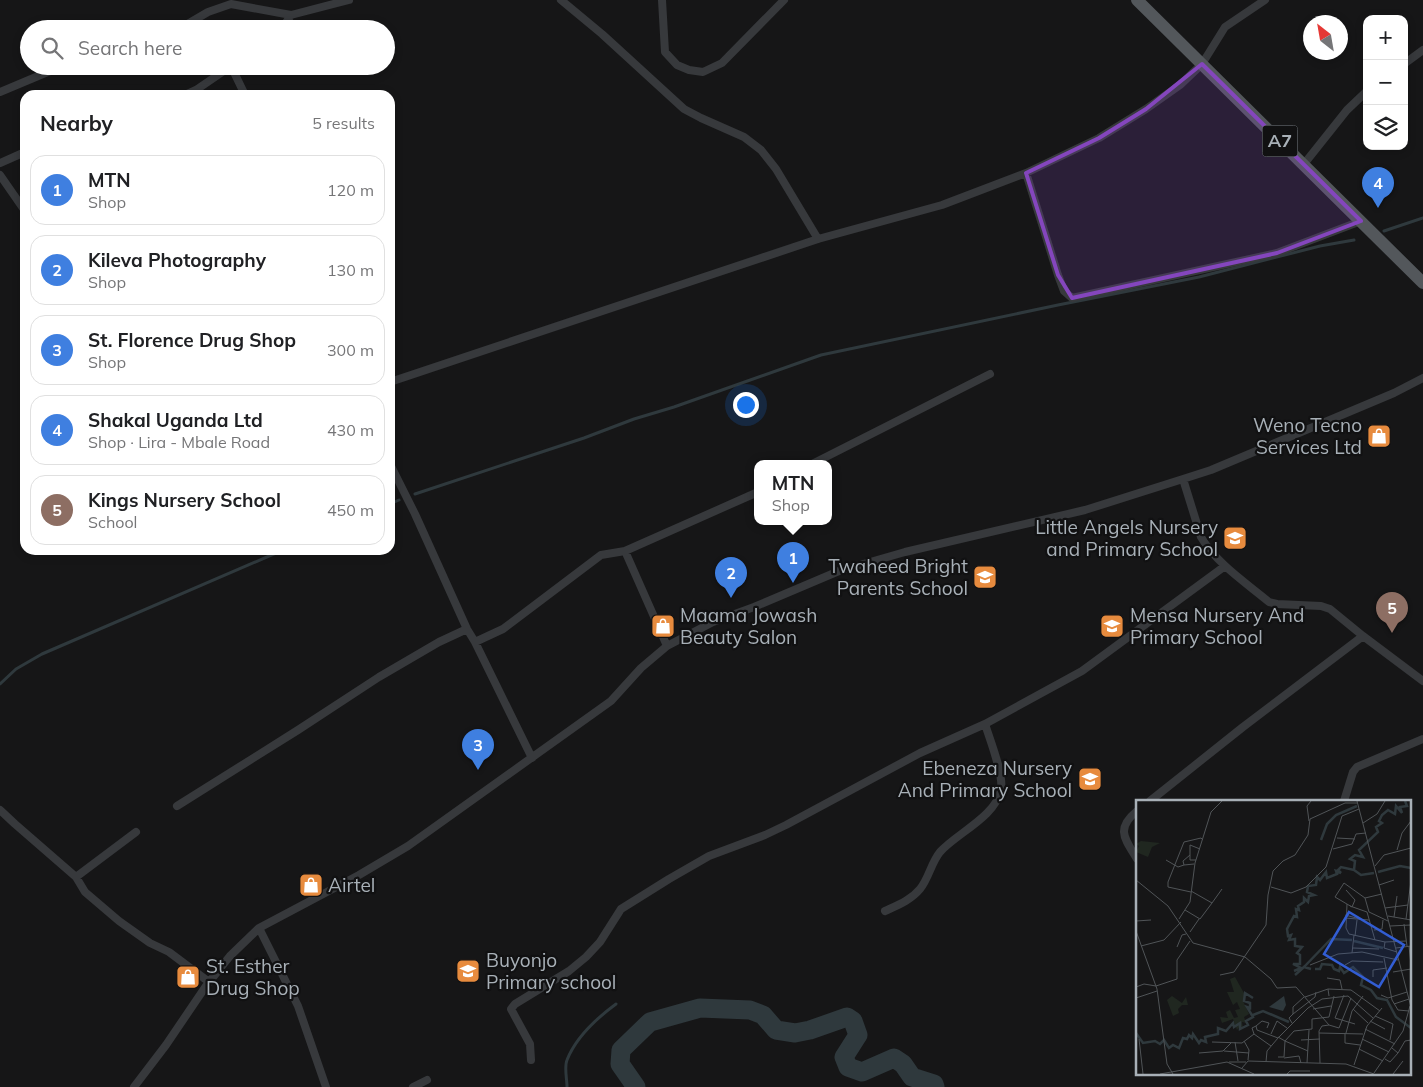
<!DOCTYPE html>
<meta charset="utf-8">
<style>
:root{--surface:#fff;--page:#f6f6f6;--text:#202124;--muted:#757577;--line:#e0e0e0;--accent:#0f766e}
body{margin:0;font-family:Mulish,sans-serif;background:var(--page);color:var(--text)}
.controls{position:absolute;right:15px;top:15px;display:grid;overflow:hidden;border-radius:10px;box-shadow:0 2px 8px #0003}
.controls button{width:45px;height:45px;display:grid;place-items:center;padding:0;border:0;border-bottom:1px solid var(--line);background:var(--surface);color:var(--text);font:25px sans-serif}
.compass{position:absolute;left:1303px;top:15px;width:45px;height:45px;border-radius:50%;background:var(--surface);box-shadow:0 2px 8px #0003;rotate:329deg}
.you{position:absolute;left:745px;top:404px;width:18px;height:18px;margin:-12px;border:4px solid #fff;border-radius:50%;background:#1a73e8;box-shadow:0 0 0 8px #1a73e833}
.badge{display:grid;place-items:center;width:32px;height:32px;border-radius:50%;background:var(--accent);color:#fff;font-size:16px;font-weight:700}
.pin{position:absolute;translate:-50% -41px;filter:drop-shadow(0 1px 2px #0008)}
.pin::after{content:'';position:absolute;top:26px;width:18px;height:15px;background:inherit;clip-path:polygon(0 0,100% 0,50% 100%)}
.popup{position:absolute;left:754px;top:460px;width:78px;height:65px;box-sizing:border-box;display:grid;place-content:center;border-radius:10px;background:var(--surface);filter:drop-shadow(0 1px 4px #0005);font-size:16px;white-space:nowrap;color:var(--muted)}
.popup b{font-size:19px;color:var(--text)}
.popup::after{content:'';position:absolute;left:50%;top:100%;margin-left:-10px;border:10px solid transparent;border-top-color:var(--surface)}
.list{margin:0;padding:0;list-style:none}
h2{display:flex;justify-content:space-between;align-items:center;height:65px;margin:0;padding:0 20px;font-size:21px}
h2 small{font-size:16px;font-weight:400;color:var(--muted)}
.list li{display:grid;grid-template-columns:32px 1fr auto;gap:15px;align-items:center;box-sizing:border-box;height:70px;margin:0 10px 10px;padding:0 10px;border:1px solid var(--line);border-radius:15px}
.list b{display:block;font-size:19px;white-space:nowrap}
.list p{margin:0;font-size:16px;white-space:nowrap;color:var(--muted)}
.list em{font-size:16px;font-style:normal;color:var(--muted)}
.icon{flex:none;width:28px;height:28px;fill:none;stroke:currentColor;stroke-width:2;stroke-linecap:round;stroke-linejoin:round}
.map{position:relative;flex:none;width:1423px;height:1087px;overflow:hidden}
.search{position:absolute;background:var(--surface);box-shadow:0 2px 8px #0003;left:20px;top:20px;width:375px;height:55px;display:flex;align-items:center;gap:12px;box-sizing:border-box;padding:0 18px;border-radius:28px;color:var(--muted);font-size:19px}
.panel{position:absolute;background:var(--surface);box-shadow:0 2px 8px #0003;left:20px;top:90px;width:375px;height:465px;border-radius:15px}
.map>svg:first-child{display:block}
</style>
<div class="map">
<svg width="1423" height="1087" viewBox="0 0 1423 1087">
<rect width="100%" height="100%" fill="#161617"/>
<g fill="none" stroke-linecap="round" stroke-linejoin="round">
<path stroke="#2f393d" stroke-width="3" d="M1384 231 1423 218
M415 494 584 438 634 419 674 407 821 355 1058 305 1199 277 1320 246 1354 240
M390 504 399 500
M0 684 16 669 42 654 283 550
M567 1087C567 1079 564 1067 567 1060 576 1037 597 1018 616 1004"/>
<path stroke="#2f393d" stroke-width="19" d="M636 1087 620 1064 621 1050 650 1022 700 1008 750 1010 763 1015 776 1030 795 1033 810 1030 847 1017 853 1021 858 1035 844 1057 848 1067 862 1072 894 1058 903 1064 912 1077 934 1084 935 1087"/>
<path stroke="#37393c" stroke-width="8" d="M561 0 602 34 684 109 701 118 744 137 761 150 776 169 818 239
M662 0 665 52 677 65 689 70 703 72 722 63 784 0
M179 29 208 12 231 4 291 15
M282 29 291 15 349 0
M1404 64 1423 50
M231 66 245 95
M0 92 62 66
M185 95 196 90 231 66
M0 163 25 152
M1304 164 1347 110 1367 91
M1026 173 1058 275 1064 291 1072 298 1277 253 1361 221
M0 175 25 211
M390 382 818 239 942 205 1026 173 1099 138 1146 109 1180 85 1202 64 1225 27 1265 0
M390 464 415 514 467 629 475 642 532 758
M812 464 990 374
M1183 479 1201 537C1217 564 1245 582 1269 602L1277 604 1321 606 1330 609 1363 636 1423 681
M625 551 667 646
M475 642 503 629 601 555 625 551 758 492
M1150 801 1243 727 1363 636
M1344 801 1353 772 1357 767 1423 739
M177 806 298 730 379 677 439 642 467 629
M0 810 15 824 76 877 136 832
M1137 811C1115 829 1125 839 1137 859
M76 877 85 892 119 921 150 943 169 952 209 982
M885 911C898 905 911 900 920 889 929 878 931 863 940 852 957 833 995 817 1001 790 1004 775 990 740 985 724
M259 928 298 1006 326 1087
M531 1060 530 1044 511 1009 515 1004 569 971 586 957 600 942 621 909 669 879 709 856 765 835 786 825 920 753 985 724 1082 671 1225 566
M134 1087 166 1045 206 986 230 956 259 928 359 875 408 846 611 701 641 668 667 646 713 622 754 607 839 571 905 552 1085 510 1183 479 1211 470 1394 393 1423 378
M413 1087 427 1080"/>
<path stroke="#53575b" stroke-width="12" d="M1137 0 1423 283"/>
</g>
<path fill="#8446bd" fill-opacity="0.2" stroke="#8446bd" stroke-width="4" stroke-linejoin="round" d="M1202 64 1361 221 1277 253 1072 298 1058 275 1026 173 1099 138 1146 109Z"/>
<defs>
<g id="shop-square" transform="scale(1.25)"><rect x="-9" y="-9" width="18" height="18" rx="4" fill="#e78b3e" stroke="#111112"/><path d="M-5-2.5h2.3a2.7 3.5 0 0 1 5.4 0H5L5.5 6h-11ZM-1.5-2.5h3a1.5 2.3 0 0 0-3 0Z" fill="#fff"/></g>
<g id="school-square" transform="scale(1.25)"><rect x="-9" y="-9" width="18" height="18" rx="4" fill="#e78b3e" stroke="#111112"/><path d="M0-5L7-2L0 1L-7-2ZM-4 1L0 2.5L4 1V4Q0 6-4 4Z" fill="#fff"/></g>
</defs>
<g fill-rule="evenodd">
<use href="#shop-square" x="1379" y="436"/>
<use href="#school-square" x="1235" y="538"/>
<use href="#school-square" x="985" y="577"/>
<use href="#shop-square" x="663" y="626"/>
<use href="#school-square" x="1112" y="626"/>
<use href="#school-square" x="1090" y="779"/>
<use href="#shop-square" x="311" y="885"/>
<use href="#school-square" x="468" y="971"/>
<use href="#shop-square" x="188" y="977"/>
</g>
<g text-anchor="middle" stroke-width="4.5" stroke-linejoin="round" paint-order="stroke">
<rect fill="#111112" stroke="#7b8086" stroke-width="1" x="1262.5" y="125.5" width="35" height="31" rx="4"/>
<g font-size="18" font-weight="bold" fill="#a8b0b7">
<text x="1280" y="147">A7</text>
</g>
<g font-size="19" fill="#a8b0b7" stroke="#111112" text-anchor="start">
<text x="1362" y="432" text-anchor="end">Weno Tecno<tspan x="1362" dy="22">Services Ltd</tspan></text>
<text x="1218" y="534" text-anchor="end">Little Angels Nursery<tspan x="1218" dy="22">and Primary School</tspan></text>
<text x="968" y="573" text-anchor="end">Twaheed Bright<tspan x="968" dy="22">Parents School</tspan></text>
<text x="680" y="622">Maama Jowash<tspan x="680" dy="22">Beauty Salon</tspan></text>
<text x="1130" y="622">Mensa Nursery And<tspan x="1130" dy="22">Primary School</tspan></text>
<text x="1072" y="775" text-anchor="end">Ebeneza Nursery<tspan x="1072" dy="22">And Primary School</tspan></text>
<text x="328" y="892">Airtel</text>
<text x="486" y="967">Buyonjo<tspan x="486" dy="22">Primary school</tspan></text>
<text x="206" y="973">St. Esther<tspan x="206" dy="22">Drug Shop</tspan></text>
</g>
</g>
<g transform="translate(1136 800)">
<rect width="275" height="275" fill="#161617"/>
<path d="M5 41 24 43 16 47 12 57 0 52 3 46 0 44ZM99 177 109 195 107 201 113 214 108 217 110 223 106 222 107 228 103 227 101 230 97 219 86 223 84 217 92 218 90 212 94 210 98 218 102 217 99 210 104 209 101 202 97 205 91 192H98L94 179ZM36 196 46 203 50 197 52 205H46L42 209 43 213 37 216 31 200Z" fill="#202720"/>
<path d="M148 196 150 205 147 211 133 207Z" fill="#2f393d"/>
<path fill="none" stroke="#2f393d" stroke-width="2.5" d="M185 40 191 24 200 15 221 6M218 70 225 75 238 73M242 72 264 66 275 68M218 141 247 148M168 167 195 139 216 140M179 169H184L186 164 196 165 198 169 203 171 204 167 208 173 217 167 227 177 225 185 235 190 241 198 251 200 260 217 275 228M158 171 165 168 157 164H164V155L161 153 166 147 159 146V139L153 140 155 135 152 136 151 129 158 116 161 117 160 109 163 110 162 106 168 102V98L172 102 173 96 178 95 171 92 172 86 180 85 181 77 184 80 190 72 191 78 201 74 200 71 205 73 202 70 205 67 218 70 219 61 214 59 219 55 227 57 223 50 242 32 240 27 246 23 243 21 246 15 252 10 259 14 260 6 266 13 264 7 271 6 269 1M159 175 168 167 175 169M117 215 127 211 153 222M0 233 7 243 19 241 24 244 28 240 33 248 37 245 43 248 47 238 51 239 53 235 56 238 57 234 63 243 65 240 70 242 69 237 82 234V228L90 231 97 223 98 227 104 223V229L112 225 110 221 117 217 111 207 114 208V203L108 201 109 193 117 198"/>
<path fill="none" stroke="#505457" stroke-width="1" d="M221 1 275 207M173 21 171 6 175 1M227 23 241 14 249 1M201 38 219 39M197 49 216 44 220 34 230 33M261 50 266 33 275 21M54 55 47 61 48 65 58 64M30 60 42 67 48 65M60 60H54V45L64 49M239 66 248 55 275 48M0 80 32 106 57 143 109 157 135 179 141 188 160 187 193 225 186 226 183 231 184 263M243 85 258 80M135 87 155 93 170 87 190 67 206 16 223 9M210 90 219 100 216 107 199 97 208 83 229 98M55 92 32 87V82L48 42 65 38 67 40M246 94 229 98 233 112 252 121M76 103 86 89M211 104 210 128 213 134 249 142 270 141M214 106 231 112 239 140M249 108 272 105M49 110 64 119 76 103 55 91M209 115 224 119M252 116 275 120M258 117 261 96M209 118 233 120M43 119 54 102 59 63 75 12 86 1M270 119 275 81M0 121 15 120M268 124 271 146M254 126 275 125M238 130 246 129 247 120M0 131 21 189 31 264 37 274M54 132 63 119M219 136 221 120M249 142 248 148 261 152M5 146 28 140 45 122M273 146 275 165M41 147 46 135 50 134M217 148 243 149M260 148 275 146M216 153 218 135M248 158 256 200 262 210 273 211M174 165 202 154 226 152 262 160M209 165 216 161 247 162M257 172 275 169M84 175 98 172 130 125 132 95 137 71 147 61 159 55 172 35 174 19 209 3H222M237 177V170L251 168M191 178 204 180 206 189M20 186 41 179V160L54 141M0 187 8 184 20 186M208 195 199 218 219 224M245 195 252 198 271 192M193 196 192 189 215 190 244 211M169 197 192 189M0 198 21 191M258 204 273 199M177 209 195 206M217 209 232 223M157 214 179 197 180 192M239 216 257 224 254 240M234 221 249 229M156 223 153 218 157 214V207L168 197M193 225 203 228 215 198M120 226 116 228 118 234 135 246M131 228 133 223 126 221 120 226 121 230 142 238M229 229 259 244M183 233 227 234M209 233V243L224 245M210 233 216 211 227 196M135 234 141 221 151 228M3 239 7 274M226 239 253 252M165 240 184 239M108 241 113 250 112 260M149 241 158 231 176 229V219L193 217 198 196M149 241 172 251M76 242 106 243 118 234M99 242 102 261M256 248 262 253 269 241 275 240M223 249 247 261M88 251 113 253M63 253 87 251 95 243M142 257H148L149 241 142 237M148 258 163 256 165 263M249 259 254 262 262 253M93 262H110M130 262 131 251 142 238 172 208 186 199 212 196 237 218M171 263 173 230M218 265 231 226 246 208M106 268 112 261 210 264 238 274M238 273 267 231 274 206M24 274 91 262 118 274M151 274 154 271H174M257 274 267 261"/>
<path fill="#325dd3" fill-opacity="0.15" stroke="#325dd3" stroke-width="2.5" d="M213 112 268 145 243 187 188 154Z"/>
<rect width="275" height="275" fill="none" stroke="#a8b0b7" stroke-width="2.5"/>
</g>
</svg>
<div class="controls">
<button>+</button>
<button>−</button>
<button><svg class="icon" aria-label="layers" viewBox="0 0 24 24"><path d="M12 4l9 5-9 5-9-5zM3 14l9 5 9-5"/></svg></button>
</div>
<svg class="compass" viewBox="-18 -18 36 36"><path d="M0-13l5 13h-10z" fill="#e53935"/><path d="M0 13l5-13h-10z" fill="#757577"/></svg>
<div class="you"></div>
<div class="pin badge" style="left:793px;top:583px;background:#3f7fe0">1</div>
<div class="popup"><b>MTN</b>Shop</div>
<div class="pin badge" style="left:731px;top:598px;background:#3f7fe0">2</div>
<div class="pin badge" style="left:478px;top:770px;background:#3f7fe0">3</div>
<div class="pin badge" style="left:1378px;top:208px;background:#3f7fe0">4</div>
<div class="pin badge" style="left:1392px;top:633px;background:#8d6e63">5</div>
<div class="search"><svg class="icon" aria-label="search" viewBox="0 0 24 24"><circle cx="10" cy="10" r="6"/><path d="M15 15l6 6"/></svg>Search here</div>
<section class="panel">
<h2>Nearby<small>5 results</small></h2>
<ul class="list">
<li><span class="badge" style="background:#3f7fe0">1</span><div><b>MTN</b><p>Shop</p></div><em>120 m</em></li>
<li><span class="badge" style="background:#3f7fe0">2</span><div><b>Kileva Photography</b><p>Shop</p></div><em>130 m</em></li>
<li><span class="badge" style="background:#3f7fe0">3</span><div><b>St. Florence Drug Shop</b><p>Shop</p></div><em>300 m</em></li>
<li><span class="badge" style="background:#3f7fe0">4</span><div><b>Shakal Uganda Ltd</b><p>Shop · Lira - Mbale Road</p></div><em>430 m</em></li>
<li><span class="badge" style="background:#8d6e63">5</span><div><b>Kings Nursery School</b><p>School</p></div><em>450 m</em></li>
</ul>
</section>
</div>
